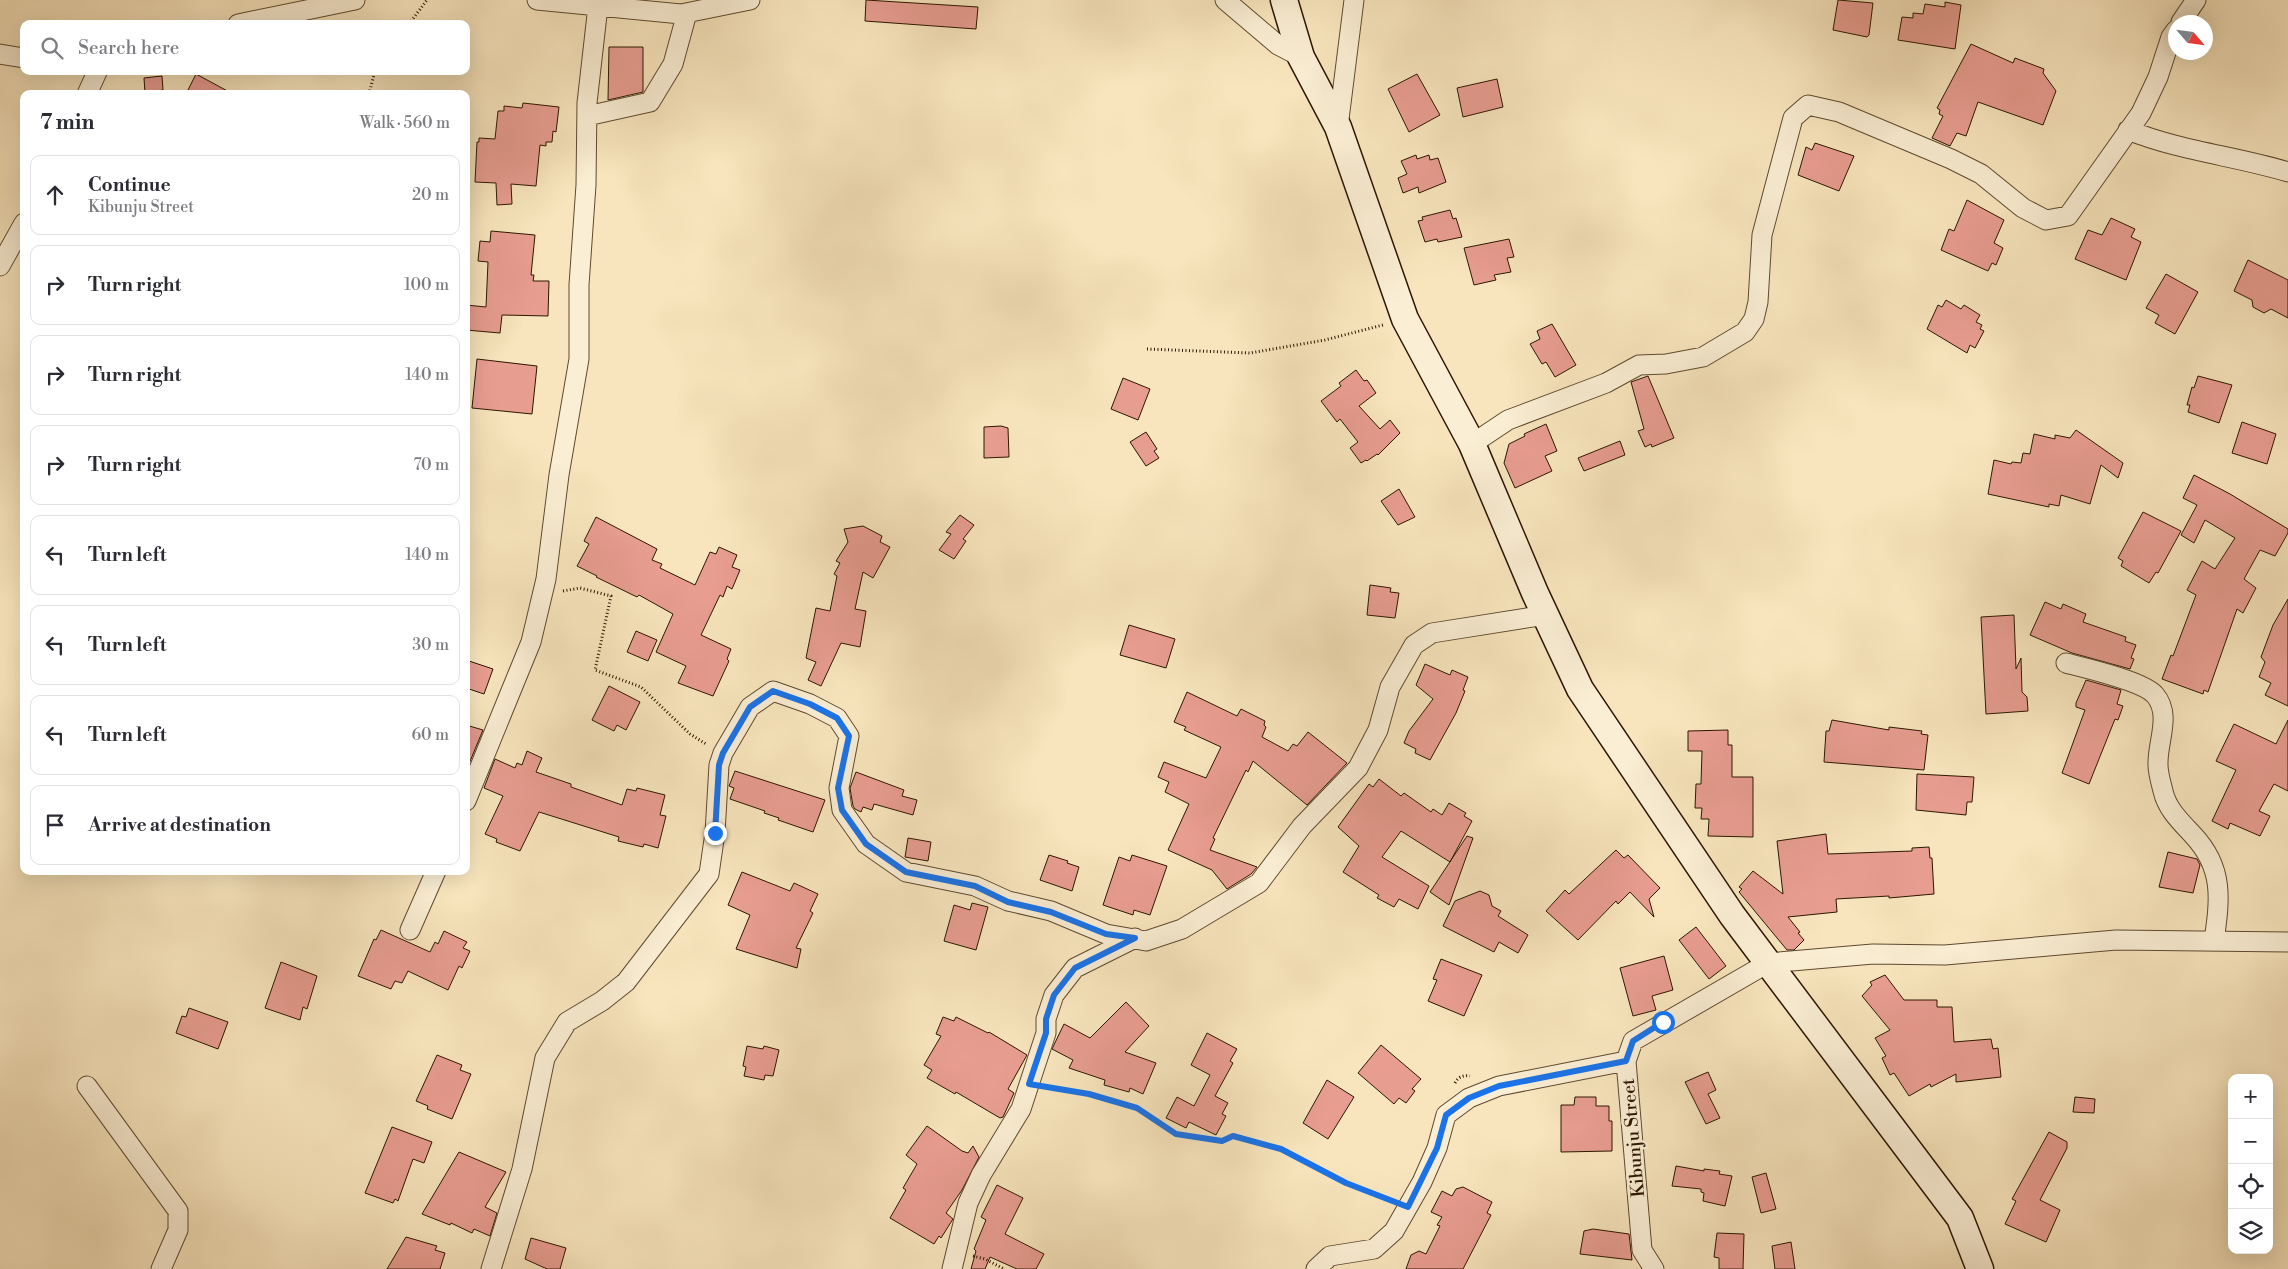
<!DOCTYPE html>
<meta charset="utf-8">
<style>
:root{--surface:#fff;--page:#f2f2f3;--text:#2b2b33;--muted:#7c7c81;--line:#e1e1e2}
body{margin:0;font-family:"Libre Bodoni",serif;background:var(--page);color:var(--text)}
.controls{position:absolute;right:15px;bottom:15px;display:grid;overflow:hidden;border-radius:10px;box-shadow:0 5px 20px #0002}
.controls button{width:45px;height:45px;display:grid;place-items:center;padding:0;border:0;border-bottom:1px solid var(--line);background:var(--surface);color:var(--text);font:25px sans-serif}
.compass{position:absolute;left:2168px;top:15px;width:45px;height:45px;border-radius:50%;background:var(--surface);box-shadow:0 5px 20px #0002;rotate:118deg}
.stop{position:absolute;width:15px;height:15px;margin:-11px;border:4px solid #1a73e8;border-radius:50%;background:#fff}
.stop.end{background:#1a73e8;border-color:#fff;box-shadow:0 1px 5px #0008}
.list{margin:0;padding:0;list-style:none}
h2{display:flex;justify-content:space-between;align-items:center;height:65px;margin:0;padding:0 20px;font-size:21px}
h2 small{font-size:16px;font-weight:400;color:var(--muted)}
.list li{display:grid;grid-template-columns:32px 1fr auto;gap:15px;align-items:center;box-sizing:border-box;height:80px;margin:0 10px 10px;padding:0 10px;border:1px solid var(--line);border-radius:10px}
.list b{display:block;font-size:19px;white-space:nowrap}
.list p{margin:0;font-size:16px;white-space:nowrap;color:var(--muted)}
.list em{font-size:16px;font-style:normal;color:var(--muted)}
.icon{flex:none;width:28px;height:28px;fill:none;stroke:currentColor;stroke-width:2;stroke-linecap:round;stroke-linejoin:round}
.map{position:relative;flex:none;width:2288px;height:1269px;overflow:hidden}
.search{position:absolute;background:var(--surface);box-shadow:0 5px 20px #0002;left:20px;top:20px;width:450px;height:55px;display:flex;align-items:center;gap:12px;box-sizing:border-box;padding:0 18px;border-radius:10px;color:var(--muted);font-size:19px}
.panel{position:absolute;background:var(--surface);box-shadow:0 5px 20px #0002;left:20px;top:90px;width:450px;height:785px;border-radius:10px}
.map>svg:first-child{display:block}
</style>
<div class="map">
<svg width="2288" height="1269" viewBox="0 0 2288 1269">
<rect width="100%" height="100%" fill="#f8e5bd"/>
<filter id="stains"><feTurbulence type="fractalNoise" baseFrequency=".004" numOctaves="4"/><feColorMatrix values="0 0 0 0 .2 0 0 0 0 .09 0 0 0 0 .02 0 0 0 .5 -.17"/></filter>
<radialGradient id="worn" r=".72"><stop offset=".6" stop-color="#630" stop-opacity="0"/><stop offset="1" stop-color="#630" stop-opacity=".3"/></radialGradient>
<path fill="#e89d91" stroke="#2c1600" d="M866 0 978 7 976 29 865 21Z
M1838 0 1873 3 1869 35 1867 37 1833 30Z
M1945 2 1961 5 1955 49 1898 40 1902 17 1913 18V13L1923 14 1925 4 1945 7Z
M1971 44 2013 63 2015 58 2044 69 2043 73 2056 91 2043 125 1978 102 1966 136 1957 133 1950 146 1932 138 1943 116 1939 114 1940 110 1937 108Z
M609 47H643V92L608 100Z
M196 74 233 94H186Z
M1417 74 1440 115 1409 132 1388 89Z
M162 76 163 90 145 93 144 78Z
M1497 79 1503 107 1463 117 1457 88Z
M523 103 559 107 556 132 553 131 552 142H546V146L540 145 536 186 511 184 512 204 497 205 496 183 475 182 477 142H479V138L495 139 498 111H504V106L522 108Z
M1815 143 1854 156 1839 191 1798 175 1806 147 1812 150Z
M1416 155 1417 159 1429 155 1430 160 1438 158 1446 182 1419 193 1418 187 1403 193 1398 178 1407 174 1401 161Z
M1967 200 2004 220 1994 243 2003 248 1996 265 1992 263 1988 271 1941 250 1949 229 1954 231Z
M1450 210 1453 219 1456 218 1462 237 1438 242 1437 239 1425 242 1418 221 1423 220 1422 217Z
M2111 218 2135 229 2131 237 2141 242 2126 280 2075 259 2088 230 2102 235Z
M491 231 535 235 531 275H534L533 281H549L548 316 502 315 500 333 466 330V305L486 307 488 262 478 261 480 241 490 242Z
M1509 239 1514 257 1507 258 1511 272 1494 275 1496 280 1474 285 1464 248Z
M2248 260 2288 280V318L2271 309 2264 313 2253 307 2252 300 2234 291Z
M2166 274 2198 292 2175 334 2155 323 2159 315 2146 308Z
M1946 300 1961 309 1964 305 1980 315 1976 322 1982 325 1980 329 1984 331 1975 348 1970 345 1967 353 1927 329 1938 305 1942 307Z
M1552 324 1576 365 1555 377 1546 362 1542 364 1530 344 1540 339 1537 331Z
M477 359 537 366 532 414 472 408Z
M1356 370 1364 381 1367 380 1376 393 1359 406 1380 429 1390 420 1400 433 1378 455 1377 454 1367 461 1366 460 1361 463 1350 448 1358 442 1340 419 1337 422 1321 401 1341 386 1339 383Z
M1648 376 1674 438 1652 447 1651 444 1645 447 1638 431 1644 429 1631 382Z
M2198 376 2232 385 2219 423 2188 412 2190 405H2187L2192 387 2194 388Z
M1123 378 1150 389 1138 420 1111 409Z
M2242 422 2276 434 2267 464 2232 453Z
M1546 424 1557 451 1545 456 1552 471 1515 488 1504 463 1509 444 1525 436 1524 434Z
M1001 426 1008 428 1009 457 984 458V427Z
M2076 430 2123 463 2118 478 2101 465 2090 504 2061 495 2059 506 2049 504V507L1988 494 1994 460 2011 464 2012 462 2021 463 2023 453 2030 454 2034 434 2055 439V435L2070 438Z
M1146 432 1157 449 1154 451 1159 458 1146 466 1130 442Z
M1620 441 1625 455 1584 471 1578 458Z
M2194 475 2230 494 2288 529V533L2275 556 2260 550 2244 579 2256 588 2243 613 2237 609 2208 692 2204 690 2203 694 2162 679 2171 655 2173 656 2196 595 2187 590 2202 561 2215 569 2235 538 2205 520 2194 543 2181 535 2197 505 2183 498Z
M1399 489 1415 517 1398 525 1381 501Z
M2143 512 2181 531 2158 573 2156 572 2149 583 2121 566 2123 561 2118 558Z
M960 515 974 525 963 539 966 541 954 559 939 550 951 534 946 532Z
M596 517 657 549 652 560 662 564 660 568 695 585 710 552 716 554 719 547 737 555 732 567 740 570 732 589 727 586 723 597 720 595 701 635 731 649 727 659 729 661 713 696 678 683 686 666 656 652 673 614 639 595 637 597 596 577 597 576 577 566 589 544 584 541Z
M863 526 882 536 880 542 890 547 873 578 863 572 855 609 866 611 860 647 841 643 821 686 808 680 816 662 806 658 816 608 830 611 837 576 834 574 840 563 836 561 848 542 844 529Z
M1370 585 1391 588 1390 592 1399 593 1395 618 1367 615Z
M2288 599V706L2265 695 2271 683 2259 677 2265 662 2261 657 2273 625Z
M2045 602 2061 609 2063 604 2086 614 2083 622 2126 637 2125 641 2136 645 2131 658 2134 659 2130 669 2072 653 2030 635Z
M2014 615 2016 669 2021 658 2022 692 2027 697 2028 711 1986 714 1981 617Z
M1129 625 1175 639 1166 668 1120 655Z
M636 631 657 640 648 661 627 652Z
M466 660 493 669 484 694 466 688Z
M1425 664 1450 675 1452 670 1468 677 1463 690 1465 691 1456 713 1430 760 1415 753 1416 749 1404 743 1409 731 1433 699 1416 685Z
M2086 680 2121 690 2117 704 2123 706 2118 720 2115 719 2089 784 2062 773 2085 710 2076 707V703Z
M609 686 640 702 626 730 617 725 614 731 592 720Z
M1187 692 1237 716 1241 709 1265 721 1264 725 1266 727 1262 737 1288 751 1293 744 1297 746 1308 732 1347 763 1307 805 1253 761 1248 772 1246 770 1213 838 1215 839 1210 850 1257 867 1251 874 1227 889 1212 870 1168 850 1189 804 1165 792 1169 782 1158 777 1164 762 1206 778 1221 747 1184 730 1186 727 1174 722Z
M1832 720 1889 730V727L1922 731 1921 734 1928 735 1924 770 1824 762 1826 731H1829Z
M2288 720V791L2274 784 2259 811 2270 816 2260 836 2230 823 2228 829 2212 821 2236 770 2216 761 2234 724 2276 744Z
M466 725 483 730 466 771Z
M1728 730V745H1732V777H1753V837L1708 836 1709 819H1701L1702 808H1695L1696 784H1701L1702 751H1688V731Z
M527 751 542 758 536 772 571 784V787L622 805 627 789 636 791 637 788 665 795 660 815 666 816 658 848 644 844 643 847 618 841 619 837 539 812 520 851 496 842 497 839 485 834 503 796 484 788 495 759 515 768 517 763 522 765Z
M735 771 825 800 813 832 778 820 779 818 764 813 765 811 730 799 734 788 729 786Z
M856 772 904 790 902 796 917 800 913 815 874 804 872 810 863 807 861 812 855 809 853 806 850 788Z
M1917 774 1974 777 1972 802H1967L1966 815 1916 810Z
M1379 779 1401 796 1404 793 1431 812 1433 809 1442 815 1449 803 1466 813 1464 816 1472 821 1450 862 1401 831 1382 857 1429 886 1418 909 1399 899 1394 907 1377 898 1379 895 1343 872 1359 846 1338 827 1369 784 1373 787Z
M1826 834 1828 854 1912 851V848L1929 847 1930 858H1932L1934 894 1889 898V896L1836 899 1837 912 1788 917 1800 932 1798 933 1804 940 1794 950H1787L1739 892 1742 889 1739 887 1753 871 1783 894 1777 841Z
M1467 836 1473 838 1449 905 1430 892Z
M908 838 931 842 928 861 905 857Z
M1616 850 1624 858 1628 855 1660 888 1649 899 1654 917 1630 892 1618 904 1616 901 1578 940 1546 911 1565 890 1569 894Z
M2168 852 2197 859 2200 865 2193 893 2159 887Z
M1049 855 1068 861 1067 863 1079 867 1072 891 1040 880Z
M1132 855 1167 866 1150 915 1134 910 1133 915 1103 905 1119 857 1130 861Z
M742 872 790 891 794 883 818 894 810 911 813 913 796 948 801 949 797 968 736 949 750 915 728 905Z
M1480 891 1489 895 1492 906 1501 911 1498 916 1528 935 1518 953 1499 942 1494 952 1443 926 1455 901Z
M972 903 988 907 976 950 944 941 954 905 970 910Z
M1696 927 1726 966 1709 979 1679 940Z
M381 930 430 952 435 942 438 944 444 931 467 942 463 948 470 951 462 968 459 966 448 990 408 971 402 983 395 981 391 989 358 976 374 939 376 940Z
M1664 956 1673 990 1652 996 1656 1010 1633 1016 1620 968Z
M1441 959 1482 975 1464 1016 1428 1001 1437 980 1433 979Z
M281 962 317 976 307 1009 303 1007 300 1020 265 1008Z
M1885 975 1904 1000H1937V1007H1952L1954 1042 1991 1039 1993 1049 1998 1048 2001 1077 1956 1082V1074L1931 1087 1930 1084 1909 1096 1894 1073 1890 1075 1882 1058 1886 1056 1875 1038 1890 1030 1862 996 1872 985 1870 982Z
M1126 1002 1149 1026 1125 1052 1156 1063 1143 1094 1130 1088 1129 1092 1104 1085 1105 1080 1069 1068 1073 1060 1052 1049 1064 1024 1090 1038Z
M189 1008 228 1022 218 1049 176 1033 182 1016 186 1017Z
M943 1017 954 1021 956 1017 988 1033 989 1032 1027 1055 1008 1089 1014 1093 1003 1117 1000 1118 956 1092 955 1094 927 1078 932 1070 924 1065 941 1036 936 1034Z
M1207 1033 1237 1049 1230 1061 1233 1063 1215 1096 1228 1103 1222 1114 1226 1116 1216 1135 1189 1122 1186 1128 1166 1118 1177 1097 1194 1106 1210 1075 1191 1065Z
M1381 1045 1421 1079 1412 1089 1415 1091 1406 1103 1399 1098 1394 1104 1358 1073Z
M747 1046 763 1049 764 1046 779 1050 773 1076 765 1075 764 1080 744 1076 746 1067 743 1066Z
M437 1055 462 1065 460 1070 471 1074 452 1119 427 1109 428 1106 416 1101Z
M1708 1072 1716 1090 1708 1094 1720 1118 1706 1124 1685 1082Z
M1327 1080 1354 1097 1328 1139 1303 1123Z
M1575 1097H1596V1106H1609V1121H1612V1151L1561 1152V1105H1574Z
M2075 1097 2095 1099 2094 1113 2073 1112Z
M927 1126 962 1151 968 1153 973 1146 979 1157 962 1190 946 1213 953 1219 941 1238 939 1236 934 1244 890 1218 906 1190 903 1188 917 1164 906 1155Z
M392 1127 432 1142 424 1163 413 1159 398 1201 395 1199 393 1203 365 1193Z
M2049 1132 2067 1142V1148L2040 1200 2060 1210 2046 1242 2005 1224 2016 1201 2012 1199Z
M459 1152 506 1172 485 1207 497 1213 490 1236 474 1229 472 1233 451 1223 450 1225 422 1214Z
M1676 1166 1704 1171V1169L1720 1171 1719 1174 1732 1176 1725 1206 1703 1201 1704 1193 1701 1192V1189L1672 1186Z
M1766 1173 1776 1209 1761 1213 1752 1177Z
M997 1185 1023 1198 1005 1234 1044 1254 1036 1269H1017L990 1257 985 1269H971L976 1251 974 1249 986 1220 981 1217Z
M1463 1187 1492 1202 1487 1213 1491 1215 1463 1269H1406L1411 1255 1419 1251 1426 1254 1440 1226 1437 1225 1442 1217 1431 1212 1442 1191 1452 1196 1456 1189Z
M1593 1229 1629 1234 1632 1260 1580 1254 1584 1231Z
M1717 1233 1744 1234 1743 1269H1719V1258L1714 1257Z
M406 1237 437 1246 435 1250 445 1253 440 1269H387Z
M531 1238 566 1248 560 1269H547L525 1259Z
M1791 1242 1795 1269H1775L1772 1246Z"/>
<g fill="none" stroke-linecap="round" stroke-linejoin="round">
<g stroke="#5f4a2f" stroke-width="21">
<path id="street" d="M537 0 681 14 750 0
M1225 0 1278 45 1301 57
M2181 22 2196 0
M238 24 355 0
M0 54 24 58
M87 94 97 72
M587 116 650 102 673 64 687 13
M1338 127 1354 0
M2128 130C2180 151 2235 156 2288 172
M0 266 24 223
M1472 444 1508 420 1606 383 1639 365 1666 364 1703 357 1745 332 1754 319 1758 302 1762 235 1793 118 1808 105 1839 112 1951 159 1981 174 2023 208 2046 220 2068 216 2141 113 2158 77 2171 37 2176 30
M2066 663C2085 668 2143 681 2155 695 2172 715 2157 742 2158 765 2158 773 2161 783 2163 791 2167 809 2180 821 2193 835 2224 868 2220 899 2214 941
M466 801 531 642 546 579 559 475 579 359V285L586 185 587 103 598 6
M410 930 436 871
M87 1086 178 1211V1230L161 1269
M491 1269 522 1169 545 1058 567 1022 602 1001 626 982 709 874 715 833 719 765 723 753 750 707 773 691 810 704 837 718 849 736 839 788 842 810 866 844 906 872 975 886 1008 901 1051 911 1106 934 1146 941 1182 929 1259 883 1302 826 1358 768 1378 730 1390 687 1414 645 1432 633 1546 615
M952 1269 968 1203 981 1175 1021 1109 1046 1033V1019L1054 995 1075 968 1135 938
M1316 1269 1330 1256 1374 1249 1394 1231 1422 1182 1437 1148 1446 1115 1469 1098 1499 1086 1626 1061
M1654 1269 1642 1250 1626 1061 1633 1041 1768 963 1873 954 1945 955 2116 940 2288 942"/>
</g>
<g stroke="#2c1600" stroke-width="29">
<path id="secondary" d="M1284 0 1301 57 1338 127 1405 319 1472 444 1535 593 1580 689 1732 915 1960 1218 1980 1269"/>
</g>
<path stroke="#2c1600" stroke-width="3" stroke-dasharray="1 2.5" stroke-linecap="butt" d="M409 24 427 0
M369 94 375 71
M1147 349 1250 353 1325 340 1383 325
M563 591 580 588 611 596 595 670 641 687 690 734 706 744
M1455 1083C1458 1077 1463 1075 1470 1076
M1047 1087 1089 1094 1137 1108 1176 1134 1222 1141 1233 1137 1244 1138 1281 1149 1346 1183 1391 1201
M973 1256 985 1259 1004 1269"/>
<use href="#street" stroke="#faeed4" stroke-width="19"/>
<use href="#secondary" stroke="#faeed4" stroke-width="26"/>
</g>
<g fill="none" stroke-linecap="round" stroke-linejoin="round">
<path stroke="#1a73e8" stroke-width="6" d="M715 833 719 765 723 753 750 707 773 691 810 704 837 718 849 736 838 788 842 810 866 844 906 872 975 886 1008 902 1051 912 1106 934 1135 938 1075 968 1054 995 1046 1019V1033L1029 1084 1089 1094 1137 1108 1176 1134 1222 1141 1233 1136 1281 1149 1346 1183 1408 1207 1437 1148 1446 1115 1469 1098 1499 1086 1626 1061 1633 1041 1663 1022"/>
</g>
<g text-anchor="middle" stroke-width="5" stroke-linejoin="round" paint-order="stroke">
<g font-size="18" fill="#2c1600" stroke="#faeed4">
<text transform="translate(1633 1138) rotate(-95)" y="6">Kibunju Street</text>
</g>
</g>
<rect width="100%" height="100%" filter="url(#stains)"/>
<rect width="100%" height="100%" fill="url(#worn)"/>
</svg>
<div class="controls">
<button>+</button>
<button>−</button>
<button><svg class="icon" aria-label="locate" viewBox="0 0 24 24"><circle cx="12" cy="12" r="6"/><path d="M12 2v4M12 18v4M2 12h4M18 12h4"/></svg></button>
<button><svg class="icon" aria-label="layers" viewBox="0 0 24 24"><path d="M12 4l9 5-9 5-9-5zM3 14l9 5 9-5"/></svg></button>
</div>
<svg class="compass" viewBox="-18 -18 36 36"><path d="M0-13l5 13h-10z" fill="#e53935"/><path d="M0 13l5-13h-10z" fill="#7c7c81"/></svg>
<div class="stop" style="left:1663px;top:1022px"></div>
<div class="stop end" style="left:715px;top:833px"></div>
<div class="search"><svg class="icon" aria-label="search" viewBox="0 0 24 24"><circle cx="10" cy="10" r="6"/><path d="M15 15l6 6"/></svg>Search here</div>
<section class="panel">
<h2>7 min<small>Walk · 560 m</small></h2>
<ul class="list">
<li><svg class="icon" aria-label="ahead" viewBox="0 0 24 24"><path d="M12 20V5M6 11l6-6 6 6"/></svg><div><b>Continue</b><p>Kibunju Street</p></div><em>20 m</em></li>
<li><svg class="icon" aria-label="right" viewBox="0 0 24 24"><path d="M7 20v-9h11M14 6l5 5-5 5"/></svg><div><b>Turn right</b></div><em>100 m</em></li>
<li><svg class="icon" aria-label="right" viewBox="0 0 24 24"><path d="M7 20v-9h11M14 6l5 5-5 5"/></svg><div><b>Turn right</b></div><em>140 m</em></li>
<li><svg class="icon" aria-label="right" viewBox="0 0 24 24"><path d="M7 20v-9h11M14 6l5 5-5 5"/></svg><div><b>Turn right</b></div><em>70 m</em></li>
<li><svg class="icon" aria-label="left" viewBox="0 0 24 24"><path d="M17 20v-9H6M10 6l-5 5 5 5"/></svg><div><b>Turn left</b></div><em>140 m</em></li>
<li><svg class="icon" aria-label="left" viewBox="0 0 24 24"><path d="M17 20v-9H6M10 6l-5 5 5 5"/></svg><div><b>Turn left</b></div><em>30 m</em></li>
<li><svg class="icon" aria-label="left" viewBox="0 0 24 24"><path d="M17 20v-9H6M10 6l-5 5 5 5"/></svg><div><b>Turn left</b></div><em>60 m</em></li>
<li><svg class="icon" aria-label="arrive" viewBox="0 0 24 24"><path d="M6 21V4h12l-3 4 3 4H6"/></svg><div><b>Arrive at destination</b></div></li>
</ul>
</section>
</div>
